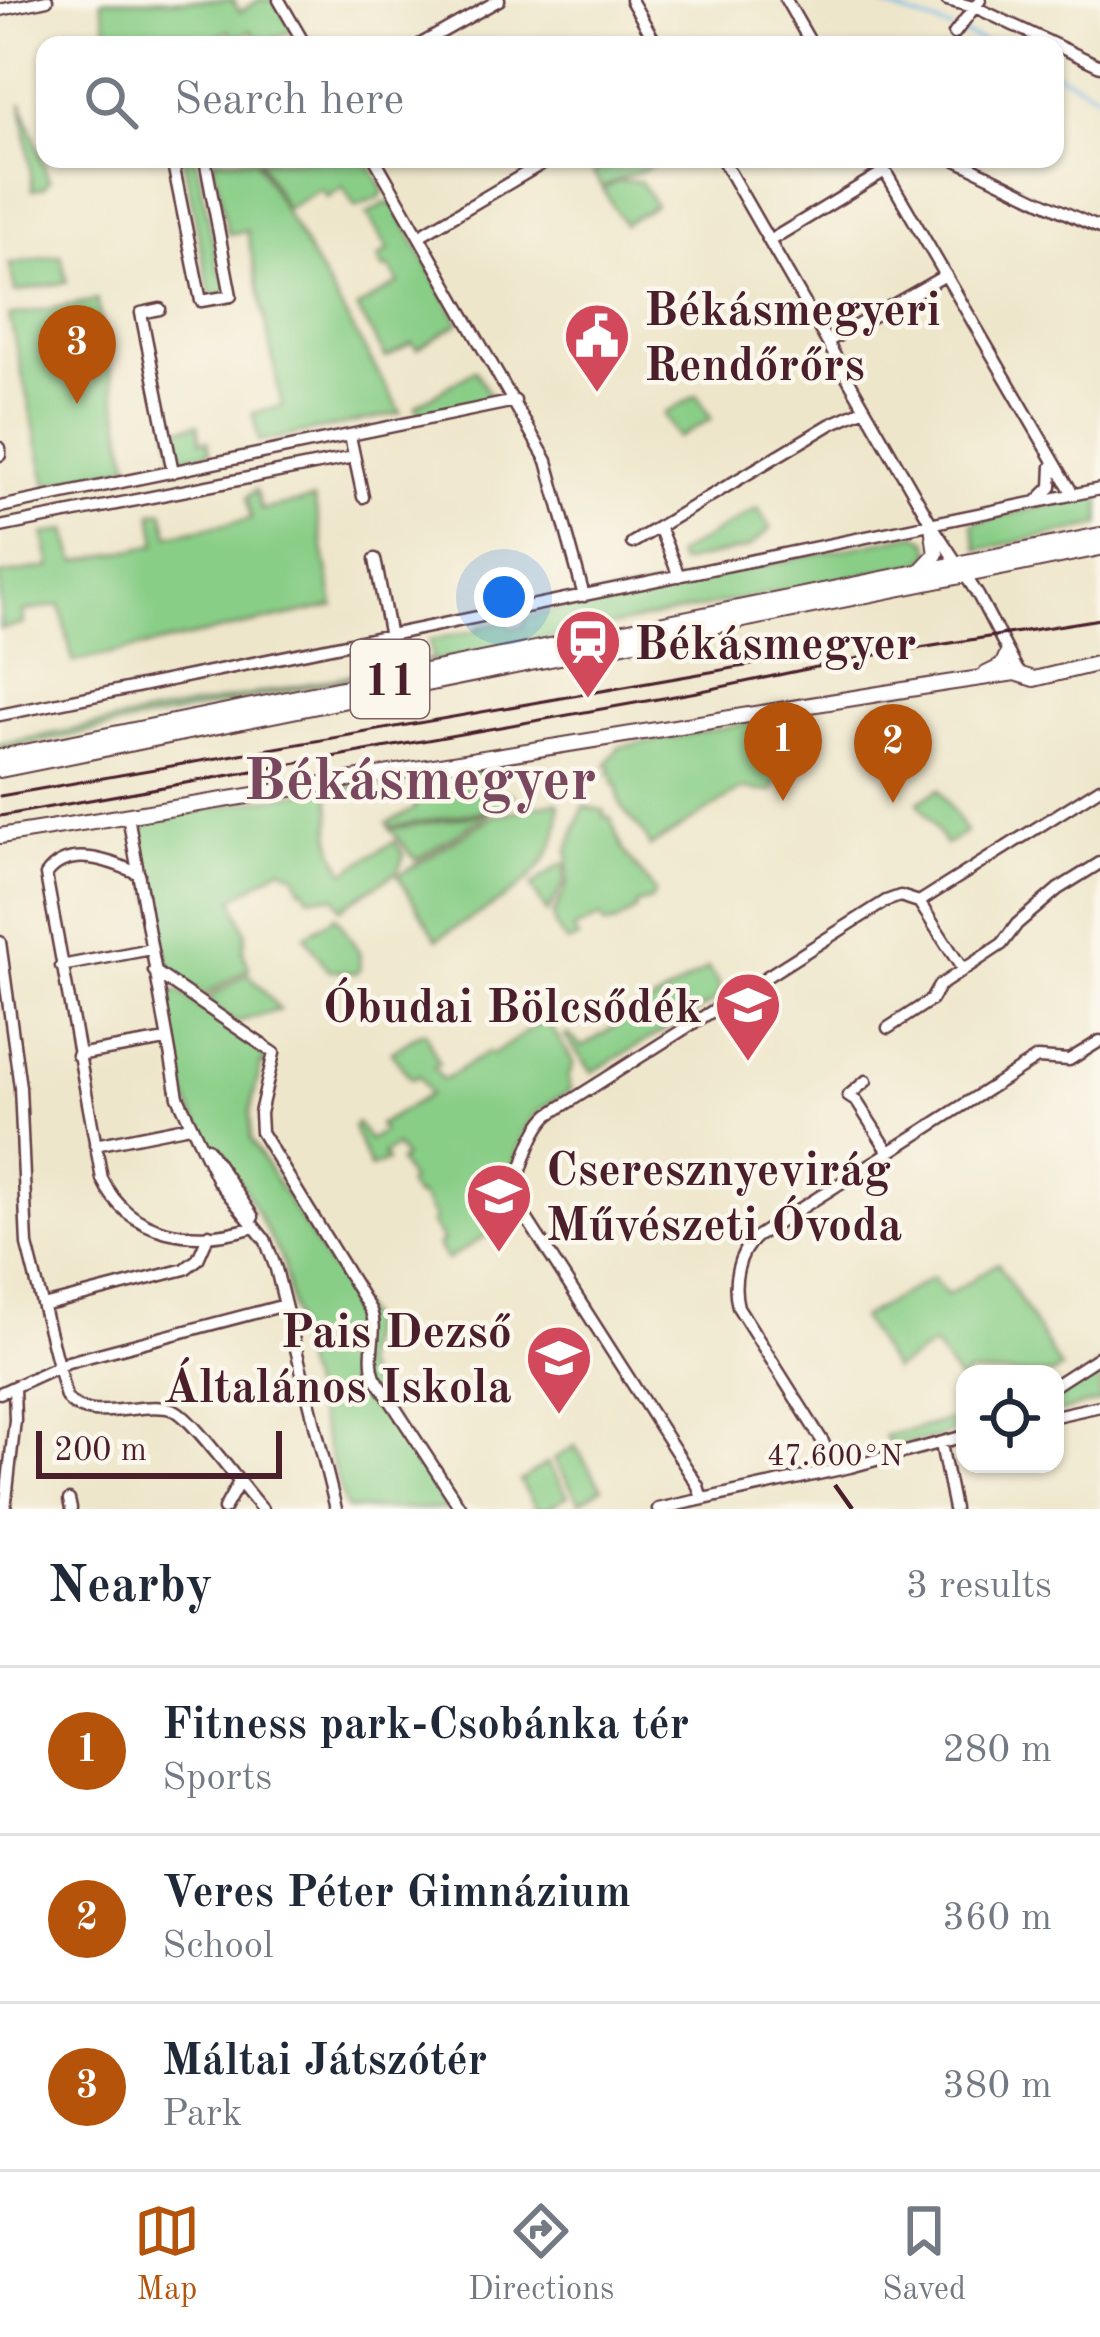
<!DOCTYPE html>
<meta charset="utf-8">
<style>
:root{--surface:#fff;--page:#f6f6f7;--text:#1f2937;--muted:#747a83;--line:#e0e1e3;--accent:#b45309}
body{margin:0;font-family:"Old Standard TT",serif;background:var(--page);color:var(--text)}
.controls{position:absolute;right:36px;bottom:36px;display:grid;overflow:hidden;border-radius:24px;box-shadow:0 3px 9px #0004}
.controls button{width:108px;height:108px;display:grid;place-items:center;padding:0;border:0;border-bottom:3px solid var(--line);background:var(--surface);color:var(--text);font:60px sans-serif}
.scale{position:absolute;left:36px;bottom:30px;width:246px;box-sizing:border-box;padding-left:12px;border:6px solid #4a1f2b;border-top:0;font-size:33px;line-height:42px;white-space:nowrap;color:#4a1f2b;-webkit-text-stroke:9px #fbf7ec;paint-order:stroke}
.you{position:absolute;left:504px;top:597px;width:42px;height:42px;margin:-30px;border:9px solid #fff;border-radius:50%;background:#1a73e8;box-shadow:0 0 0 18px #1a73e833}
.badge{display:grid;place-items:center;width:78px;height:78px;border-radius:50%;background:var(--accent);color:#fff;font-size:39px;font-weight:700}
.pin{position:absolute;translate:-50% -99px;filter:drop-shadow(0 3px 6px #0008)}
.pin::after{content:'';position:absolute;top:63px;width:42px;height:36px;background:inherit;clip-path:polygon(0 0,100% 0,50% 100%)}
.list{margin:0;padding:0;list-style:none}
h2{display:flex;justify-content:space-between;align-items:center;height:156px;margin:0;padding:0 48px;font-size:51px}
h2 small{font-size:39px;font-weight:400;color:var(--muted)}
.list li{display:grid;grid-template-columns:78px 1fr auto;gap:36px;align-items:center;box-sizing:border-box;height:168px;padding:0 48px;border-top:3px solid var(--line)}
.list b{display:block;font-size:45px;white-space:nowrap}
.list p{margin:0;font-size:39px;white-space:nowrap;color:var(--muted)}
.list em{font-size:39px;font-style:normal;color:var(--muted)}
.icon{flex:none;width:66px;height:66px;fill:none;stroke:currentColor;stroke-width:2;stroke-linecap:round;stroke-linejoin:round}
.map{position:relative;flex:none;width:1100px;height:1509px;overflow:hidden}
.search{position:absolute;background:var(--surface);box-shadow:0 3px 9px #0004;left:36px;right:36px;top:36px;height:132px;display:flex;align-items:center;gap:30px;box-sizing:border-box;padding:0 42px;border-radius:24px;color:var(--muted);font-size:45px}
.sheet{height:660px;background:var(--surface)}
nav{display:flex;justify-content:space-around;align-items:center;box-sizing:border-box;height:168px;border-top:3px solid var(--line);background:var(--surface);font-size:33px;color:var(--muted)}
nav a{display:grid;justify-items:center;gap:6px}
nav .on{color:var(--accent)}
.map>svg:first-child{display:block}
</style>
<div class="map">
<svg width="1100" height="1509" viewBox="0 0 1100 1509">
<rect width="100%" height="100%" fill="#fbf7ec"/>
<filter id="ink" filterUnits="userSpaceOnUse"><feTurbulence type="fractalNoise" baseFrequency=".00833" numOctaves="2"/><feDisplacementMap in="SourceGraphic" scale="24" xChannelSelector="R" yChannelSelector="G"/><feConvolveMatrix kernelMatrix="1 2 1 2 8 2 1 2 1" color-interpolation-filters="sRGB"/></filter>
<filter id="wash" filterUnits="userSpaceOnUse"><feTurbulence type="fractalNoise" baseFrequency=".004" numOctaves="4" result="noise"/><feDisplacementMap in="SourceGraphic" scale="48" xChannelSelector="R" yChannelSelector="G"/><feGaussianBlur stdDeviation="2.7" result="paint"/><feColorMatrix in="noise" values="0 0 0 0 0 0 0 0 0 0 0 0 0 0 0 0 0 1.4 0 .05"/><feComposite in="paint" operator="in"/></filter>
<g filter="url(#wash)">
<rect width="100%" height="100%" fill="#eee6ca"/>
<path fill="#89ce87" stroke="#6a7659" stroke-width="3" d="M101 0H232L240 12 259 0H275L293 30 261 45 251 30 235 40 229 30 204 45H110Z
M22 102 49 181 43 188 33 190Z
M183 159H196L219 270 226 276 229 291 211 297Z
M213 159H255L401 413 259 442 253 413 282 406 247 231 228 234Z
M366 159 384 190 379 198 355 207 343 187 327 197 321 189 286 209 259 160Z
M615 159H654L656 163C638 175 620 177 602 187L593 173Z
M618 181H640L655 205 624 224 603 189Z
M386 203 394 204 459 323 417 349 412 343 386 358 357 308 399 283 389 267 384 269 378 258 389 250 367 214Z
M61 255 67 282 15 292 10 264Z
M97 300 129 465 47 485 9 316Z
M475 370 493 401 419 417 416 406Z
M697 395 711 419 678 438 664 414Z
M198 424 201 441 208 440 210 452 175 459 169 430Z
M256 490 261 510 314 499 334 606 73 662 60 605 23 612 24 624 0 629V575L51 567 44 534 67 530 76 562 157 544 152 513 163 511 169 535 251 519 247 497Z
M1100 493V525L978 550 972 523Z
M758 508 771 529 748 548 679 563 676 555Z
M916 534 927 540 932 553 920 563 0 750V744L433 659 429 640 478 630 479 627 505 622 511 628 524 626V618L588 601Z
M761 721 768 724 788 754 772 792 742 789 650 847C642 820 616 817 618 786L613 784 615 777 609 775 612 768 606 765 619 747Z
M480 769 497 789 514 795 508 807 389 827 387 823 415 809 411 784 399 783V778Z
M388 780 389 784 329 795C335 832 323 835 345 872L395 841 404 855 398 871 341 908 335 897 309 896 303 887 300 888 296 875 281 868 233 899 246 933 243 952 249 968 205 995 169 970 140 832 155 816Z
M939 789 966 832 946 845 918 802Z
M555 802 559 804C565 877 490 905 437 939L398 876 493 816Z
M584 806 605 811 604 817H610L623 850 655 892 651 900 637 904 636 910 616 923 605 925 600 917 573 930 578 938 567 943 555 926 553 915 568 884V850Z
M490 813 416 860 390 829Z
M561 864H565L564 884 547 913 531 886Z
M336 916 359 952 360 968 356 973 328 970 305 936Z
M708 968 720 986 717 1000 592 1072 565 1037 568 1034 582 1047Z
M248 973 280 1010 236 1022 206 1000Z
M173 992H180L257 1046 268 1066 261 1064 250 1113 251 1140 331 1269 340 1268 347 1281 344 1285 369 1321 361 1363 364 1371 447 1509H346L303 1367 283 1263 244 1187 210 1145 195 1119 181 1082 167 998Z
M546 1019 574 1063 568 1077 571 1090C558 1098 542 1106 532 1118 516 1138 505 1194 515 1218L447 1260 438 1245 443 1241 431 1223 435 1219 420 1195 415 1197 407 1184 410 1180 399 1162 404 1158 396 1146 383 1154 387 1161 370 1168 353 1127 357 1123 369 1140 383 1131 379 1125 430 1094 419 1076 411 1079 391 1052 420 1033 425 1032 439 1064 433 1067 443 1080 488 1052 492 1055Z
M998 1263 1061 1369 1052 1374H965V1390L934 1345 893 1370 861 1318 932 1278 947 1295Z
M1100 1364V1402L1055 1413V1398L1087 1380Z
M965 1412V1426L937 1438 890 1446 884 1436 948 1421Z
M575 1446 602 1488 580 1502 554 1459Z
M547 1463 568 1495 547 1509H537L520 1481Z"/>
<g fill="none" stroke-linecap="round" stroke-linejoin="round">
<path stroke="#70b6e7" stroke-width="3" d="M865 0 952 29
M961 33 993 45
M1055 72 1100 96"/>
</g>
</g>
<g filter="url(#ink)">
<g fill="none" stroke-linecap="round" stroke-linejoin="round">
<g stroke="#633d43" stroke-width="15">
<path id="minor" d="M279 0 305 45
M631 0 657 45
M786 0 812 45
M947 0 977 8 1100 66
M0 10 47 0
M954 34 980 0
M419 45 499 0
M172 159 201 301 231 296 205 159
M375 159 547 461 584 596
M722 159 932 525 978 595 1019 673
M878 159 1073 494
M954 159C1003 182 1051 208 1100 228
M419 236 550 159
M769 241 885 171
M160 309 141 313 173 472
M827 342 946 275
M350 436 363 497
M0 448V455
M1037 501 1051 487 1052 466
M0 507 515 401
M0 527 354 457
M659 527 679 576
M632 543 831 424 865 409
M375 559 390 637
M0 715 1100 489
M128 816 178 1097 218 1181 265 1240
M139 874C111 861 68 844 46 875L102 1179C130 1238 196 1245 254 1227
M919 902 1100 788
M919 902 963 970
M0 942 20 1087 27 1245 66 1397C87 1427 143 1399 174 1410 192 1417 244 1490 262 1509
M61 966 151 949
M154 971 274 1053 260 1113 261 1132 371 1311C379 1332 366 1354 375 1377L461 1509
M888 1028 931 1000 939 986 1002 944 1017 924 1058 889 1100 863
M77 1055 166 1040
M866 1081 848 1096 857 1102 889 1152
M95 1145 190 1126
M207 1148 253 1217
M265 1239 276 1269 336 1509
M43 1306 185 1269 198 1259 209 1234
M1055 1385 1100 1356
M0 1393 68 1362 285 1305
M1055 1416 1100 1406
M941 1444 954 1509
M835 1469 823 1442 738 1307C732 1284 737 1253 756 1237L1037 1058 1069 1060 1100 1041
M702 1499 698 1486 518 1205C513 1183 532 1129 550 1114L886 901 900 896 919 902
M69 1500 71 1509
M5 1509 15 1420 14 1387
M224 1509 238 1484
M658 1509 850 1467 965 1436"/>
</g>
<g stroke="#633d43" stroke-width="18">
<path id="major" d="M923 568 936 554 932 525
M986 674 1002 666 1007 655
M0 757 1100 535
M0 770 1100 548
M0 836 947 683 1015 673 1034 679 1100 663"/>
</g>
<use href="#minor" stroke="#fff" stroke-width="10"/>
<use href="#major" stroke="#fff" stroke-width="14"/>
<path stroke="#4a1f2b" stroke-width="3" d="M0 796 762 663
M0 816 697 692 864 657 1100 619"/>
</g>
</g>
<path fill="none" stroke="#4a1f2b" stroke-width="4.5" d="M835 1485 852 1509"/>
<defs>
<g id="civic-pin" transform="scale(3.45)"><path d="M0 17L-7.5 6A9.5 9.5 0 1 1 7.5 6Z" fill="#d1495b" stroke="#fbf7ec"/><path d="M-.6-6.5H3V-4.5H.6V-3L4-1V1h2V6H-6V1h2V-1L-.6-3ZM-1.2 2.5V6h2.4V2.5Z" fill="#fff"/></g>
<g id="station-pin" transform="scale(3.45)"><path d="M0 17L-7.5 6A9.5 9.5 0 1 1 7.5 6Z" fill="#d1495b" stroke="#fbf7ec"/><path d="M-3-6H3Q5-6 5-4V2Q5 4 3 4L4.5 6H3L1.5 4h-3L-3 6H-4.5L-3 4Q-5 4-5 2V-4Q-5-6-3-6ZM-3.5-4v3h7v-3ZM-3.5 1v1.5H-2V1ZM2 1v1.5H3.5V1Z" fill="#fff"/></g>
<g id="school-pin" transform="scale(3.45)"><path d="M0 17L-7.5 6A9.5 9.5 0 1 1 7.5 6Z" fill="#d1495b" stroke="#fbf7ec"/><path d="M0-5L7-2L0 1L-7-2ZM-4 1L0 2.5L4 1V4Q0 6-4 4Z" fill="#fff"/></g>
</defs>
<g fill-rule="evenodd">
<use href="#civic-pin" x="597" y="336"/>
<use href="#station-pin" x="588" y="642"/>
<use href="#school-pin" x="748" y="1005"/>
<use href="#school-pin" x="499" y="1196"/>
<use href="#school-pin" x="559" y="1358"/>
</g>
<g text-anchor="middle" stroke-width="9" stroke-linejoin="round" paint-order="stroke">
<rect fill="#fbf7ec" stroke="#7f6065" stroke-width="3" x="351" y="640" width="78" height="78" rx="9"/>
<g font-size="45" font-weight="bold" fill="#4a1f2b">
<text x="390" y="695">11</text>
</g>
<g font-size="48" font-weight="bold" fill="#4a1f2b" stroke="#fbf7ec" text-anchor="start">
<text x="644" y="325">Békásmegyeri<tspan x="644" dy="55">Rendőrőrs</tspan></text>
<text x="634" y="659">Békásmegyer</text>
<text x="702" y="1022" text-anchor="end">Óbudai Bölcsődék</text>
<text x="546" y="1185">Cseresznyevirág<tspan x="546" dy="55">Művészeti Óvoda</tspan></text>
<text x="512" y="1347" text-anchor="end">Pais Dezső<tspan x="512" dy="55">Általános Iskola</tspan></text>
</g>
<g font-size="60" font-weight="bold" fill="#79485f" stroke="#fbf7ec">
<text x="420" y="799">Békásmegyer</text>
</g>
</g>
<g font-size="30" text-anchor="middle" fill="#4a1f2b" stroke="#fbf7ec" stroke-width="9" stroke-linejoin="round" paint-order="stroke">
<text x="835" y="1465">47.600°N</text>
</g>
</svg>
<div class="controls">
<button><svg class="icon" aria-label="locate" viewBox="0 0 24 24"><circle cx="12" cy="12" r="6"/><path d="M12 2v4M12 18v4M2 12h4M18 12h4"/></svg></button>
</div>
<div class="scale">200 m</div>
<div class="you"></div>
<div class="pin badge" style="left:783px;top:801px">1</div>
<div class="pin badge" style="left:893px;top:803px">2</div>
<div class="pin badge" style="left:77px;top:404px">3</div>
<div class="search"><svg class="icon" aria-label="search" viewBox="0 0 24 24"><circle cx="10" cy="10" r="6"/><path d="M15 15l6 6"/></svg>Search here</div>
</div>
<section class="sheet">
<h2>Nearby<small>3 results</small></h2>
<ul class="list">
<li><span class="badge">1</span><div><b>Fitness park-Csobánka tér</b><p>Sports</p></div><em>280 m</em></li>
<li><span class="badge">2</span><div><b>Veres Péter Gimnázium</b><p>School</p></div><em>360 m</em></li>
<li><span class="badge">3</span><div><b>Máltai Játszótér</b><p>Park</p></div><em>380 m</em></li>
</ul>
</section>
<nav>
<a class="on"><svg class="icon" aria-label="map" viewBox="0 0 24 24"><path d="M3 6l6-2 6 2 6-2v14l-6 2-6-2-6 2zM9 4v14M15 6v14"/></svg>Map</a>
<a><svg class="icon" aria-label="directions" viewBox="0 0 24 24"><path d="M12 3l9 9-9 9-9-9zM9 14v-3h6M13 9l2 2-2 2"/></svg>Directions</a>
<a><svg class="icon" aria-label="saved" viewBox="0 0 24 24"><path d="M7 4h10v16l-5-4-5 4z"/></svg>Saved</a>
</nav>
